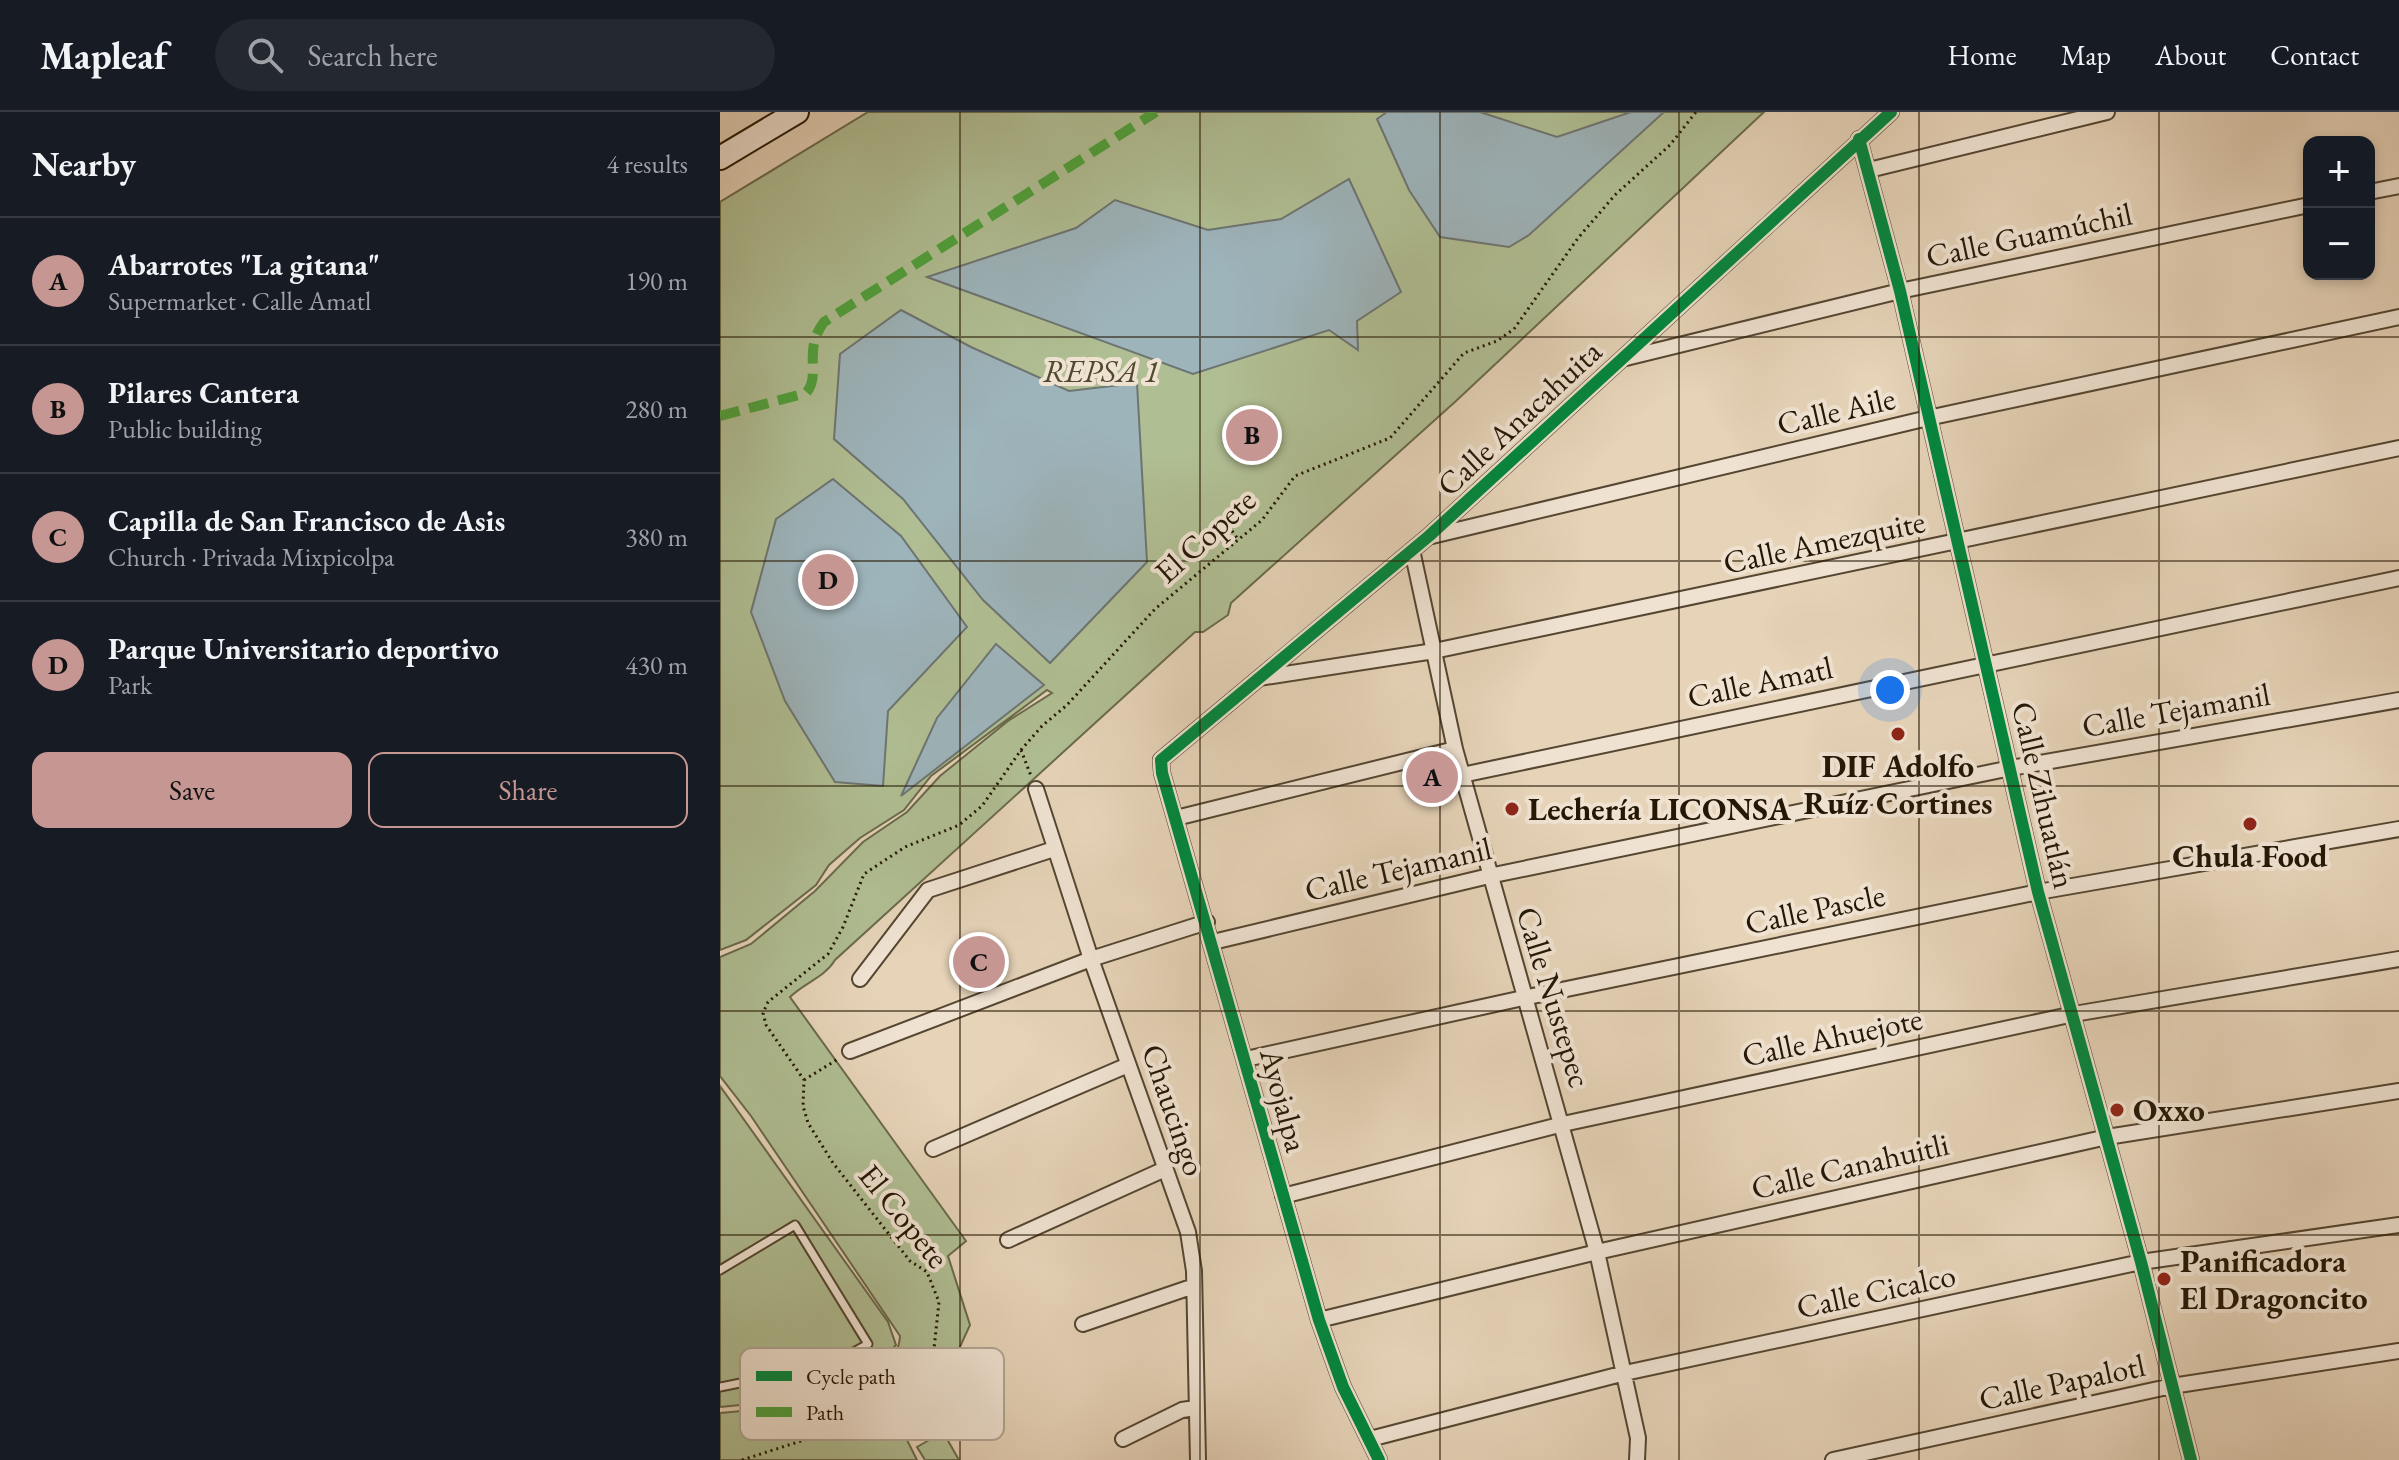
<!DOCTYPE html>
<meta charset="utf-8">
<style>
:root{--surface:#171b24;--page:#242831;--text:#f1f3f6;--muted:#9ea1a6;--line:#363941;--accent:#c59692}
body{margin:0;font-family:"EB Garamond",serif;background:var(--page);color:var(--text)}
.controls{position:absolute;right:24px;top:24px;display:grid;overflow:hidden;border-radius:16px;box-shadow:0 4px 12px #0003}
.controls button{width:72px;height:72px;display:grid;place-items:center;padding:0;border:0;border-bottom:2px solid var(--line);background:var(--surface);color:var(--text);font:40px sans-serif}
.you{position:absolute;left:1170px;top:578px;width:28px;height:28px;margin:-20px;border:6px solid #fff;border-radius:50%;background:#1a73e8;box-shadow:0 0 0 12px #1a73e833}
.badge{display:grid;place-items:center;width:52px;height:52px;border-radius:50%;background:var(--accent);color:#111;font-size:26px;font-weight:700}
.pin{position:absolute;translate:-50% -50%;border:4px solid #fff;box-shadow:0 2px 8px #0006}
.list{margin:0;padding:0;list-style:none}
h2{display:flex;justify-content:space-between;align-items:center;height:104px;margin:0;padding:0 32px;font-size:34px}
h2 small{font-size:26px;font-weight:400;color:var(--muted)}
.list li{display:grid;grid-template-columns:52px 1fr auto;gap:24px;align-items:center;box-sizing:border-box;height:128px;padding:0 32px;border-top:2px solid var(--line)}
.list b{display:block;font-size:30px;white-space:nowrap}
.list p{margin:0;font-size:26px;white-space:nowrap;color:var(--muted)}
.list em{font-size:26px;font-style:normal;color:var(--muted)}
.actions{display:flex;gap:16px;padding:24px 32px}
.actions a{flex:1;padding:18px 0;border:2px solid var(--accent);border-radius:16px;text-align:center;font-size:28px;color:var(--accent)}
.actions .main{background:var(--accent);color:#111}
.icon{flex:none;width:44px;height:44px;fill:none;stroke:currentColor;stroke-width:2;stroke-linecap:round;stroke-linejoin:round}
.map{position:relative;flex:none;width:1679px;height:1348px;overflow:hidden}
header{display:flex;align-items:center;gap:48px;box-sizing:border-box;height:112px;padding:0 40px;background:var(--surface);border-bottom:2px solid var(--line)}
header strong{font-size:38px}
nav{display:flex;gap:44px;margin-inline-start:auto;font-size:28px}
.search{width:560px;height:72px;background:var(--page);display:flex;align-items:center;gap:20px;box-sizing:border-box;padding:0 28px;border-radius:44px;color:var(--muted);font-size:30px}
main{display:flex}
aside{flex:1;background:var(--surface)}
.map>svg:first-child{display:block}
</style>
<header>
<strong>Mapleaf</strong>
<div class="search"><svg class="icon" aria-label="search" viewBox="0 0 24 24"><circle cx="10" cy="10" r="6"/><path d="M15 15l6 6"/></svg>Search here</div>
<nav><a>Home</a><a>Map</a><a>About</a><a>Contact</a></nav>
</header>
<main>
<aside>
<h2>Nearby<small>4 results</small></h2>
<ul class="list">
<li><span class="badge">A</span><div><b>Abarrotes &quot;La gitana&quot;</b><p>Supermarket · Calle Amatl</p></div><em>190 m</em></li>
<li><span class="badge">B</span><div><b>Pilares Cantera</b><p>Public building</p></div><em>280 m</em></li>
<li><span class="badge">C</span><div><b>Capilla de San Francisco de Asis</b><p>Church · Privada Mixpicolpa</p></div><em>380 m</em></li>
<li><span class="badge">D</span><div><b>Parque Universitario deportivo</b><p>Park</p></div><em>430 m</em></li>
</ul>
<div class="actions"><a class="main">Save</a><a>Share</a></div>
</aside>
<div class="map">
<svg width="1679" height="1348" viewBox="0 0 1679 1348">
<rect width="100%" height="100%" fill="#e6d3b8"/>
<filter id="stains"><feTurbulence type="fractalNoise" baseFrequency=".0025" numOctaves="4"/><feColorMatrix values="0 0 0 0 .2 0 0 0 0 .09 0 0 0 0 .02 0 0 0 .5 -.17"/></filter>
<radialGradient id="worn" r=".72"><stop offset=".6" stop-color="#630" stop-opacity="0"/><stop offset="1" stop-color="#630" stop-opacity=".3"/></radialGradient>
<path fill="#b0be93" stroke="#6a6a4c" stroke-width="2" d="M148 0H1044L736 289 511 491 508 503 483 520H475L115 848C105 865 84 871 70 885L246 1129 228 1144 250 1213 218 1283 182 1318 197 1348H0V1301C46 1297 177 1285 180 1224L31 1004 0 964V845L31 832 95 779 143 730 187 700 220 664 288 609 332 581 327 578 211 664 184 698 140 726 109 753 96 773 26 828 0 838V90Z
M0 974 168 1210 176 1233 151 1259 51 1290 0 1295Z
M223 1320 239 1348H205L197 1335Z"/>
<path fill="#9db4bb" stroke="#6d7572" stroke-width="2" d="M667 0H760L837 25 911 0H944L809 123 789 135 720 125 689 78 657 7Z
M629 67 681 180 637 209 638 238 609 218 473 262 207 165 356 116 395 88 488 118 561 107Z
M181 198 251 235 349 279 417 271 427 450 330 551 263 488 183 387 114 327 120 242Z
M113 367 181 424 247 515 168 599 163 674 115 670 65 589 31 500 56 407Z
M276 532 324 573 181 684 217 606Z"/>
<g fill="none" stroke-linecap="round" stroke-linejoin="round">
<g stroke="#544631" stroke-width="11">
<path id="service" d="M0 1158 75 1113 148 1232 110 1253 0 1275"/>
</g>
<g stroke="#544631" stroke-width="18">
<path id="minor" d="M1139 27 1180 179 1318 780 1421 1150 1471 1348
M1149 58 1387 0
M1649 80 1679 74
M906 246 1180 179 1589 93
M712 424 1208 306 1679 205
M692 438 735 637 877 1140 918 1326 917 1348
M539 566 714 539 1679 336
M742 663 1679 466
M316 677 371 847 468 1120 474 1159 478 1348
M456 706 735 637
M493 830 769 764 1291 656 1679 588
M140 867 208 778 334 737
M130 939 371 847 487 810
M526 947 803 886 1318 780 1679 717
M213 1037 408 953
M563 1084 843 1012 1354 902 1679 847
M288 1128 445 1057
M599 1208 877 1140 1387 1025 1679 979
M363 1212 474 1174
M403 1327 462 1298 475 1296
M650 1327 905 1261 1421 1150 1679 1113
M659 1348 623 1275 599 1208 442 661 441 648 709 424 1171 0
M1113 1348 1452 1274 1679 1239"/>
</g>
<g stroke="#241704" stroke-width="26">
<path id="secondary" d="M0 46 77 0"/>
</g>
<path stroke="#241704" stroke-width="3" stroke-dasharray="2 4" stroke-linecap="butt" d="M512 419 518 427
M301 638 311 664
M84 968 118 947
M22 1348 140 1310 175 1289 213 1246 219 1190 207 1160 190 1149 113 1051 88 1011 83 994 84 968 46 913 43 901 48 890 108 842 123 815 144 762 185 735 239 713 262 694 301 638 322 614 347 593 435 497 542 408 575 364 670 326 744 241 777 229 794 217 858 126 895 83 950 33 976 0"/>
<use href="#service" stroke="#efe2d1" stroke-width="7"/>
<use href="#minor" stroke="#efe2d1" stroke-width="14"/>
<use href="#secondary" stroke="#efe2d1" stroke-width="22"/>
<path stroke="#50a13d" stroke-width="10" stroke-dasharray="20 10" stroke-linecap="butt" d="M0 304 86 281C102 264 82 239 104 210L436 0"/>
<g stroke="#efe2d1" stroke-width="17">
<path id="cycleway" d="M1139 27 1180 179 1318 780 1421 1150 1471 1348
M659 1348 623 1275 599 1208 442 661 441 648 709 424 1171 0"/>
</g>
<use href="#cycleway" stroke="#00873e" stroke-width="12"/>
</g>
<path fill="none" stroke="#241704" stroke-width="2" stroke-opacity="0.55" d="M240 0V1348M480 0V1348M720 0V1348M959 0V1348M1199 0V1348M1439 0V1348M0 225H1679M0 449H1679M0 674H1679M0 899H1679M0 1123H1679"/>
<g fill="#8f2418" stroke="#efe2d1" stroke-width="3">
<circle cx="1178" cy="622" r="8"/>
<circle cx="792" cy="697" r="8"/>
<circle cx="1530" cy="712" r="8"/>
<circle cx="1397" cy="998" r="8"/>
<circle cx="1444" cy="1167" r="8"/>
</g>
<g text-anchor="middle" stroke-width="8" stroke-linejoin="round" paint-order="stroke">
<g font-size="32" fill="#241704" stroke="#efe2d1">
<text transform="translate(1309 123) rotate(-12)" y="11">Calle Guamúchil</text>
<text transform="translate(1116 299) rotate(-13)" y="11">Calle Aile</text>
<text transform="translate(799 306) rotate(-43)" y="11">Calle Anacahuita</text>
<text transform="translate(485 424) rotate(-42)" y="11">El Copete</text>
<text transform="translate(1104 430) rotate(-12)" y="11">Calle Amezquite</text>
<text transform="translate(1040 570) rotate(-12)" y="11">Calle Amatl</text>
<text transform="translate(1456 598) rotate(-10)" y="11">Calle Tejamanil</text>
<text transform="translate(1324 683) rotate(77)" y="11">Calle Zihuatlán</text>
<text transform="translate(678 757) rotate(-13)" y="11">Calle Tejamanil</text>
<text transform="translate(1095 797) rotate(-12)" y="11">Calle Pascle</text>
<text transform="translate(834 885) rotate(73)" y="11">Calle Nustepec</text>
<text transform="translate(1112 925) rotate(-12)" y="11">Calle Ahuejote</text>
<text transform="translate(564 988) rotate(75)" y="11">Ayojalpa</text>
<text transform="translate(454 998) rotate(71)" y="11">Chaucingo</text>
<text transform="translate(1130 1054) rotate(-13)" y="11">Calle Canahuitli</text>
<text transform="translate(184 1104) rotate(51)" y="11">El Copete</text>
<text transform="translate(1156 1179) rotate(-12)" y="11">Calle Cicalco</text>
<text transform="translate(1342 1270) rotate(-12)" y="11">Calle Papalotl</text>
</g>
<g font-size="32" font-style="italic" fill="#4e492f" stroke="#efe2d1">
<text x="381" y="270">REPSA 1</text>
</g>
<g font-size="32" font-weight="bold" fill="#241704" stroke="#efe2d1" text-anchor="start">
<text x="1178" y="665" text-anchor="middle">DIF Adolfo<tspan x="1178" dy="37">Ruíz Cortines</tspan></text>
<text x="808" y="708">Lechería LICONSA</text>
<text x="1530" y="755" text-anchor="middle">Chula Food</text>
<text x="1413" y="1009">Oxxo</text>
<text x="1460" y="1160">Panificadora<tspan x="1460" dy="37">El Dragoncito</tspan></text>
</g>
</g>
<rect x="20" y="1236" width="264" height="92" rx="12" fill="#efe2d1" stroke="#b2a594" stroke-width="2"/>
<rect x="36" y="1259" width="36" height="10" fill="#00873e"/>
<rect x="36" y="1295" width="36" height="10" fill="#50a13d"/>
<g font-size="22" fill="#241704">
<text x="86" y="1272">Cycle path</text>
<text x="86" y="1308">Path</text>
</g>
<rect width="100%" height="100%" filter="url(#stains)"/>
<rect width="100%" height="100%" fill="url(#worn)"/>
</svg>
<div class="controls">
<button>+</button>
<button>−</button>
</div>
<div class="you"></div>
<div class="pin badge" style="left:712px;top:665px">A</div>
<div class="pin badge" style="left:532px;top:323px">B</div>
<div class="pin badge" style="left:259px;top:850px">C</div>
<div class="pin badge" style="left:108px;top:468px">D</div>
</div>
</main>
